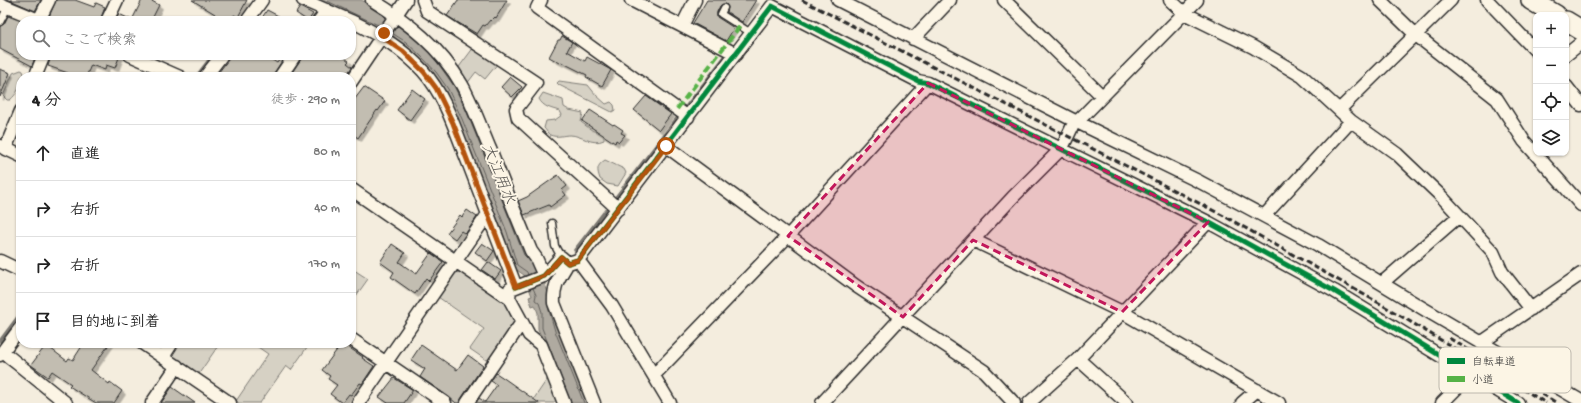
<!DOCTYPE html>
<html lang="ja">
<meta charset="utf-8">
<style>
:root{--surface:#fff;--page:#f2f2f2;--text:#222;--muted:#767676;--line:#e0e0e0}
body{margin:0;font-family:"Gochi Hand","Klee One",sans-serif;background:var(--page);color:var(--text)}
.controls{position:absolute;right:12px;top:12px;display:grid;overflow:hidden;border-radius:8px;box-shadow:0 1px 3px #0004}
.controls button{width:36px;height:36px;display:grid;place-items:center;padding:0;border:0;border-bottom:1px solid var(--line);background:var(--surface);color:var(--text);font:20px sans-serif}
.stop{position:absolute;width:12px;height:12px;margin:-9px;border:3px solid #b45309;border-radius:50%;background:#fff}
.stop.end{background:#b45309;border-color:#fff;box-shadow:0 1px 4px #0008}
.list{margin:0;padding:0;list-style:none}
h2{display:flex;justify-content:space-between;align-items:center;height:52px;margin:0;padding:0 16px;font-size:17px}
h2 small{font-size:13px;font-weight:400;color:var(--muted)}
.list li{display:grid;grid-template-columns:26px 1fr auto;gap:12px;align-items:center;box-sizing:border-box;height:56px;padding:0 16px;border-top:1px solid var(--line)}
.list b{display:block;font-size:15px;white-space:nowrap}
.list em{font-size:13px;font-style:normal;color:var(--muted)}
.icon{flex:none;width:22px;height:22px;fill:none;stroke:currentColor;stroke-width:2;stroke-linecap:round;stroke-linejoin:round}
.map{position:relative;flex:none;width:1581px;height:403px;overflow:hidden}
.search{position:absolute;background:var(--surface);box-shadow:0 1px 3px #0004;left:16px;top:16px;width:340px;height:44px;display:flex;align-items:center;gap:10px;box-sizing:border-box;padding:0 14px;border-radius:16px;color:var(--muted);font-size:15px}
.panel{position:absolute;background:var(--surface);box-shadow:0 1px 3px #0004;left:16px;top:72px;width:340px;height:276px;border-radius:16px}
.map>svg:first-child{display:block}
</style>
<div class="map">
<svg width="1581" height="403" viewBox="0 0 1581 403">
<defs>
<filter id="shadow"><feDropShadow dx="3.5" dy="3.5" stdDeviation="0" flood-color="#0004"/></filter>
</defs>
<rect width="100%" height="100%" fill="#f4edde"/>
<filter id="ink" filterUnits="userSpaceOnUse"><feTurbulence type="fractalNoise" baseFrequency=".025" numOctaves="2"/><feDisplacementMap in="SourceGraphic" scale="8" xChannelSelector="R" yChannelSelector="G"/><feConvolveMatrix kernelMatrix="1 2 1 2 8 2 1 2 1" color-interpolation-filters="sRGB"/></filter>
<g filter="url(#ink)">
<path fill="#d6d1c4" stroke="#807e78" d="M474 47 499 62 485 79 476 72 466 85 456 71Z
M21 70 23 71 25 77H21C21 86 17 94 10 100H7L3 96 13 73Z
M559 81 588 85 596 95 606 104 611 102 614 105 615 110 612 112 559 85 557 83Z
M543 93 563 100 564 107 569 110 583 113 581 122 593 131H596L599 129 604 135V140C592 146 581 135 570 135 563 135 557 138 550 135 548 134 546 130 544 128L546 121 555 120 562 115 560 111C552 109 543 107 539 99Z
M605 160 624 169 626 173 618 186 607 184 600 179C597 170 596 166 605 160Z
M351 268 368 279 351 303Z
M461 272 509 305 516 322 489 362 470 349 484 329 438 297 455 273Z
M180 343H220L198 375 174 359 173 353Z
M252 343H310L291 370 286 366 260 403H239L236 401 268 354Z
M548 378 556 400 554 403H531Z"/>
<path fill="#afaaa0" stroke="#7a7771" d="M315 0H361L385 11 421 38 457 84 543 279 589 403H568L538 329V313L535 305 532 306 529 297 532 296 524 275 514 268 503 233 458 121 389 36 371 25Z"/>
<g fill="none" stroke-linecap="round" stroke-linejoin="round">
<path stroke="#605e5a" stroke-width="1" d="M325 0 380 26
M392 33 406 42 422 57 436 72 448 89 462 119 507 232 517 265 527 272 528 275
M435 59 454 86 466 110 524 255 528 259
M533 288 536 295 535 300 539 303 542 312V328L571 403
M548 307 555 331 584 403"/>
<path stroke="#7a7771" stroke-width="3.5" d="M196 77 213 55
M575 250 727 54
M0 341 21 313
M4 361 13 367"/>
</g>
<path fill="#c2bdb1" stroke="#2b2b2b" filter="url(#shadow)" d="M10 0H41L35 11Z
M56 0H75L94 7 96 3 105 7 100 21H48V19Z
M142 0H150L159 5 151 21H115L119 14 132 20Z
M192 0H247L238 17 234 15 230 21H211L215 14Z
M458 0H507L496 18 495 17 491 21 490 20 485 26 483 25 477 34 447 16Z
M707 0H756L742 22 727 12 728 7 726 4H723L720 6 717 12V17L734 28 726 41 693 23Z
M300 7 313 14 308 21 296 13Z
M267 10 288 21H260Z
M8 16 21 21V55H36L32 66 0 49V26L4 24Z
M562 36 572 42 567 51 585 61 587 57 611 70 602 86 586 77 587 75 561 62 560 63 549 57 558 40H560Z
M51 55H120L115 68 106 65 105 70 91 65 86 77H66L68 73 48 66Z
M229 55H265L277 63 283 55H286L274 73 273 77H215L228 60Z
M302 55H341L349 61 347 63 352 67 345 77H289L301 59Z
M0 69 10 73 0 97Z
M510 77 522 87 512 97 501 87Z
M364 87 385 101 378 111 377 110 358 138 351 133V104Z
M412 89 425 99 410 120 397 110Z
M646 96 671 114 659 130 634 110Z
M590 110 613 125 614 124 623 130 621 133 625 135 619 142 616 140 615 143 582 121Z
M558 175 567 186 562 190 566 195 550 207 549 205 524 215 518 201 527 197Z
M467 210 477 217 466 233 465 232 464 233 461 231 455 239 447 233 460 215 462 217Z
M482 243 494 251 487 261 475 252Z
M392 244 405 253 399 262 416 274 431 253 443 262 429 281 426 278 415 294 391 277 394 272 380 262Z
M488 262 501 271 495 279 482 270Z
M84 343H110L91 370 109 384 110 382 122 391 114 403H96L69 386 71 384 52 371 48 377 31 365 46 345 67 361 69 358 73 360Z
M342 343 363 357 362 358 374 366 362 384 360 383 351 395 349 394 342 403 330 394 337 385 328 379 330 376 322 370Z
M421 345 457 370 468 355 483 366 461 399 460 403H456L449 397 420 377 425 369 411 360Z
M496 373 505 379 539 403H476L479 398 485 402 497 385 491 381Z
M394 378 413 390 404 403H388L379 397Z
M172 387 195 403H161Z"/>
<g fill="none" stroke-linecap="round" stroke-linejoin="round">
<g stroke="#2b2b2b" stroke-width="9">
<path id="lane" d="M724 8 721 14 751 33
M0 22 8 7
M552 223 555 246 561 257"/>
</g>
<g stroke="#2b2b2b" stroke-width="15">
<path id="street" d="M303 0 351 21
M372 0C408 22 441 48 462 85 473 105 481 128 490 149 503 183 517 217 531 251L536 258 544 276
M423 0 427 11 536 83 516 109 518 118 618 209
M541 0 537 8 688 117
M631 0 736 54
M838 0 1077 122 1200 182 1318 245 1424 309 1581 401
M1004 0 1102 96
M1170 0 1184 13 1253 47 1302 76 1351 121 1397 154 1441 196 1493 252 1502 272 1531 309
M1380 0 1416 35 1497 99 1524 141 1581 205
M1487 0 1536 51
M0 4 41 21
M39 20 49 0
M107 21 117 0
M247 21 262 0
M319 21 327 10
M351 21C378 34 402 48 423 71 445 95 456 132 468 162 484 204 500 245 516 287L510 289 509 298 529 335 541 345 564 403
M682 26 695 0
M913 39 950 0
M130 55 180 77
M1566 55 1581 43
M35 77 44 55
M205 77 222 55
M280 77 295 55
M351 82 406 0
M1566 86 1581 105
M1339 110 1451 0
M1077 122 1197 0
M0 146 21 156
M666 146 856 286 984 371 1014 403
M5 149 21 111
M351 189 509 298
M1264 216 1351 121
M973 240 1122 312 1279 403
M578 260 612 306 670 403
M0 261 21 271
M568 263C559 278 553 285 554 303L594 403
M1382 283 1459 216
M516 287 544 276 561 257 568 263 578 260 772 6 918 81 928 83 1208 222 1334 291 1518 403
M351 339 445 403
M142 343 230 403
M1481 343 1581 274
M3 352 66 403
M0 355 21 327
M163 357 172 343
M1078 359 1127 403
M654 375 788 236 928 83
M152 403 177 366
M358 403 488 214
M467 403 522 322
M822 403 1013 197 1062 148 1075 121
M1029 403 1078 359 1208 222
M1242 403 1257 390
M1442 403 1471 374"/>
</g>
<g stroke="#2b2b2b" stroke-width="22">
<path id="primary" d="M1531 0 1556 15
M1566 21 1581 30"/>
</g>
<use href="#lane" stroke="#fcf5e5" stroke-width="6"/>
<use href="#street" stroke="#fcf5e5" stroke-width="12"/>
<use href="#primary" stroke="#fcf5e5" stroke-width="19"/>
<path stroke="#2b2b2b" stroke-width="3" stroke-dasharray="6 3" stroke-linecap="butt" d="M802 0 1224 216 1379 303 1546 403
M1449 338 1487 361
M1542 394 1557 403"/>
<path stroke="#56b246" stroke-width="4" stroke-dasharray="8 4" stroke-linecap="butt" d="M677 109 740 26"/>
<g stroke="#fcf5e5" stroke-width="8">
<path id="cycleway" d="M516 287 544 276 561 257 568 263 578 260 772 6 918 81 928 83 1208 222 1334 291 1518 403"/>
</g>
<use href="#cycleway" stroke="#00873e" stroke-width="5"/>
</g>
</g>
<g fill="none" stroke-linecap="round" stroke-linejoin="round" filter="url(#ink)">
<path stroke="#b45309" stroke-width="5" d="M384 33 382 37 403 51 424 72 436 88 453 123 516 287 544 276 561 257 568 263 578 260 666 146"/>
</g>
<path fill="#c2185b" fill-opacity="0.2" stroke="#c2185b" stroke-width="3" stroke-dasharray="8 5" stroke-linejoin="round" d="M928 83 1208 222 1122 312 973 240 903 317 788 236Z"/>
<g text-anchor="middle" stroke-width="4" stroke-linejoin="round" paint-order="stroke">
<g font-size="16" font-style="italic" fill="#595754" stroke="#fcf5e5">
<text transform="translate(500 173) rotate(68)" y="6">大江用水</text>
</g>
</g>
<rect x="1439" y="347" width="132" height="46" rx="6" fill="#fcf5e5" stroke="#bdb8ad" stroke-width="1"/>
<rect x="1447" y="358" width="18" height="6" fill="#00873e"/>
<rect x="1447" y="376" width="18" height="6" fill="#56b246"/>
<g font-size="11" fill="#2b2b2b">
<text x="1472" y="365">自転車道</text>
<text x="1472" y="383">小道</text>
</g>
</svg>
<div class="controls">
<button>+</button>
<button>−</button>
<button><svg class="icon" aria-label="locate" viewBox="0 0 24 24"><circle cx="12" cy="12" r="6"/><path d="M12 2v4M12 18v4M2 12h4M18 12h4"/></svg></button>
<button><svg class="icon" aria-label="layers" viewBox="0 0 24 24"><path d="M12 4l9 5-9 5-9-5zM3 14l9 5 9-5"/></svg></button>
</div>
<div class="stop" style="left:666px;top:146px"></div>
<div class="stop end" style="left:384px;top:33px"></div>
<div class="search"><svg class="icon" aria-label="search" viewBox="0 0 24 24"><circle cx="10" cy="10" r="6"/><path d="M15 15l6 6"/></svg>ここで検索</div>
<section class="panel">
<h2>4 分<small>徒歩 · 290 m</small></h2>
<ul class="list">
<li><svg class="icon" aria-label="ahead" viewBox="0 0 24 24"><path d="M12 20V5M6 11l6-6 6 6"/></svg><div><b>直進</b></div><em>80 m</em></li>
<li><svg class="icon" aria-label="right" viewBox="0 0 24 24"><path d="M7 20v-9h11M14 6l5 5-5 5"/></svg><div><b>右折</b></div><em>40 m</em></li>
<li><svg class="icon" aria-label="right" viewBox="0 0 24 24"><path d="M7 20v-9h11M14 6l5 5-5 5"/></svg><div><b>右折</b></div><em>170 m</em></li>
<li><svg class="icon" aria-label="arrive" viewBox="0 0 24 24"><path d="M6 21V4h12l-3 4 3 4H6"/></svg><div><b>目的地に到着</b></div></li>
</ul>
</section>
</div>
